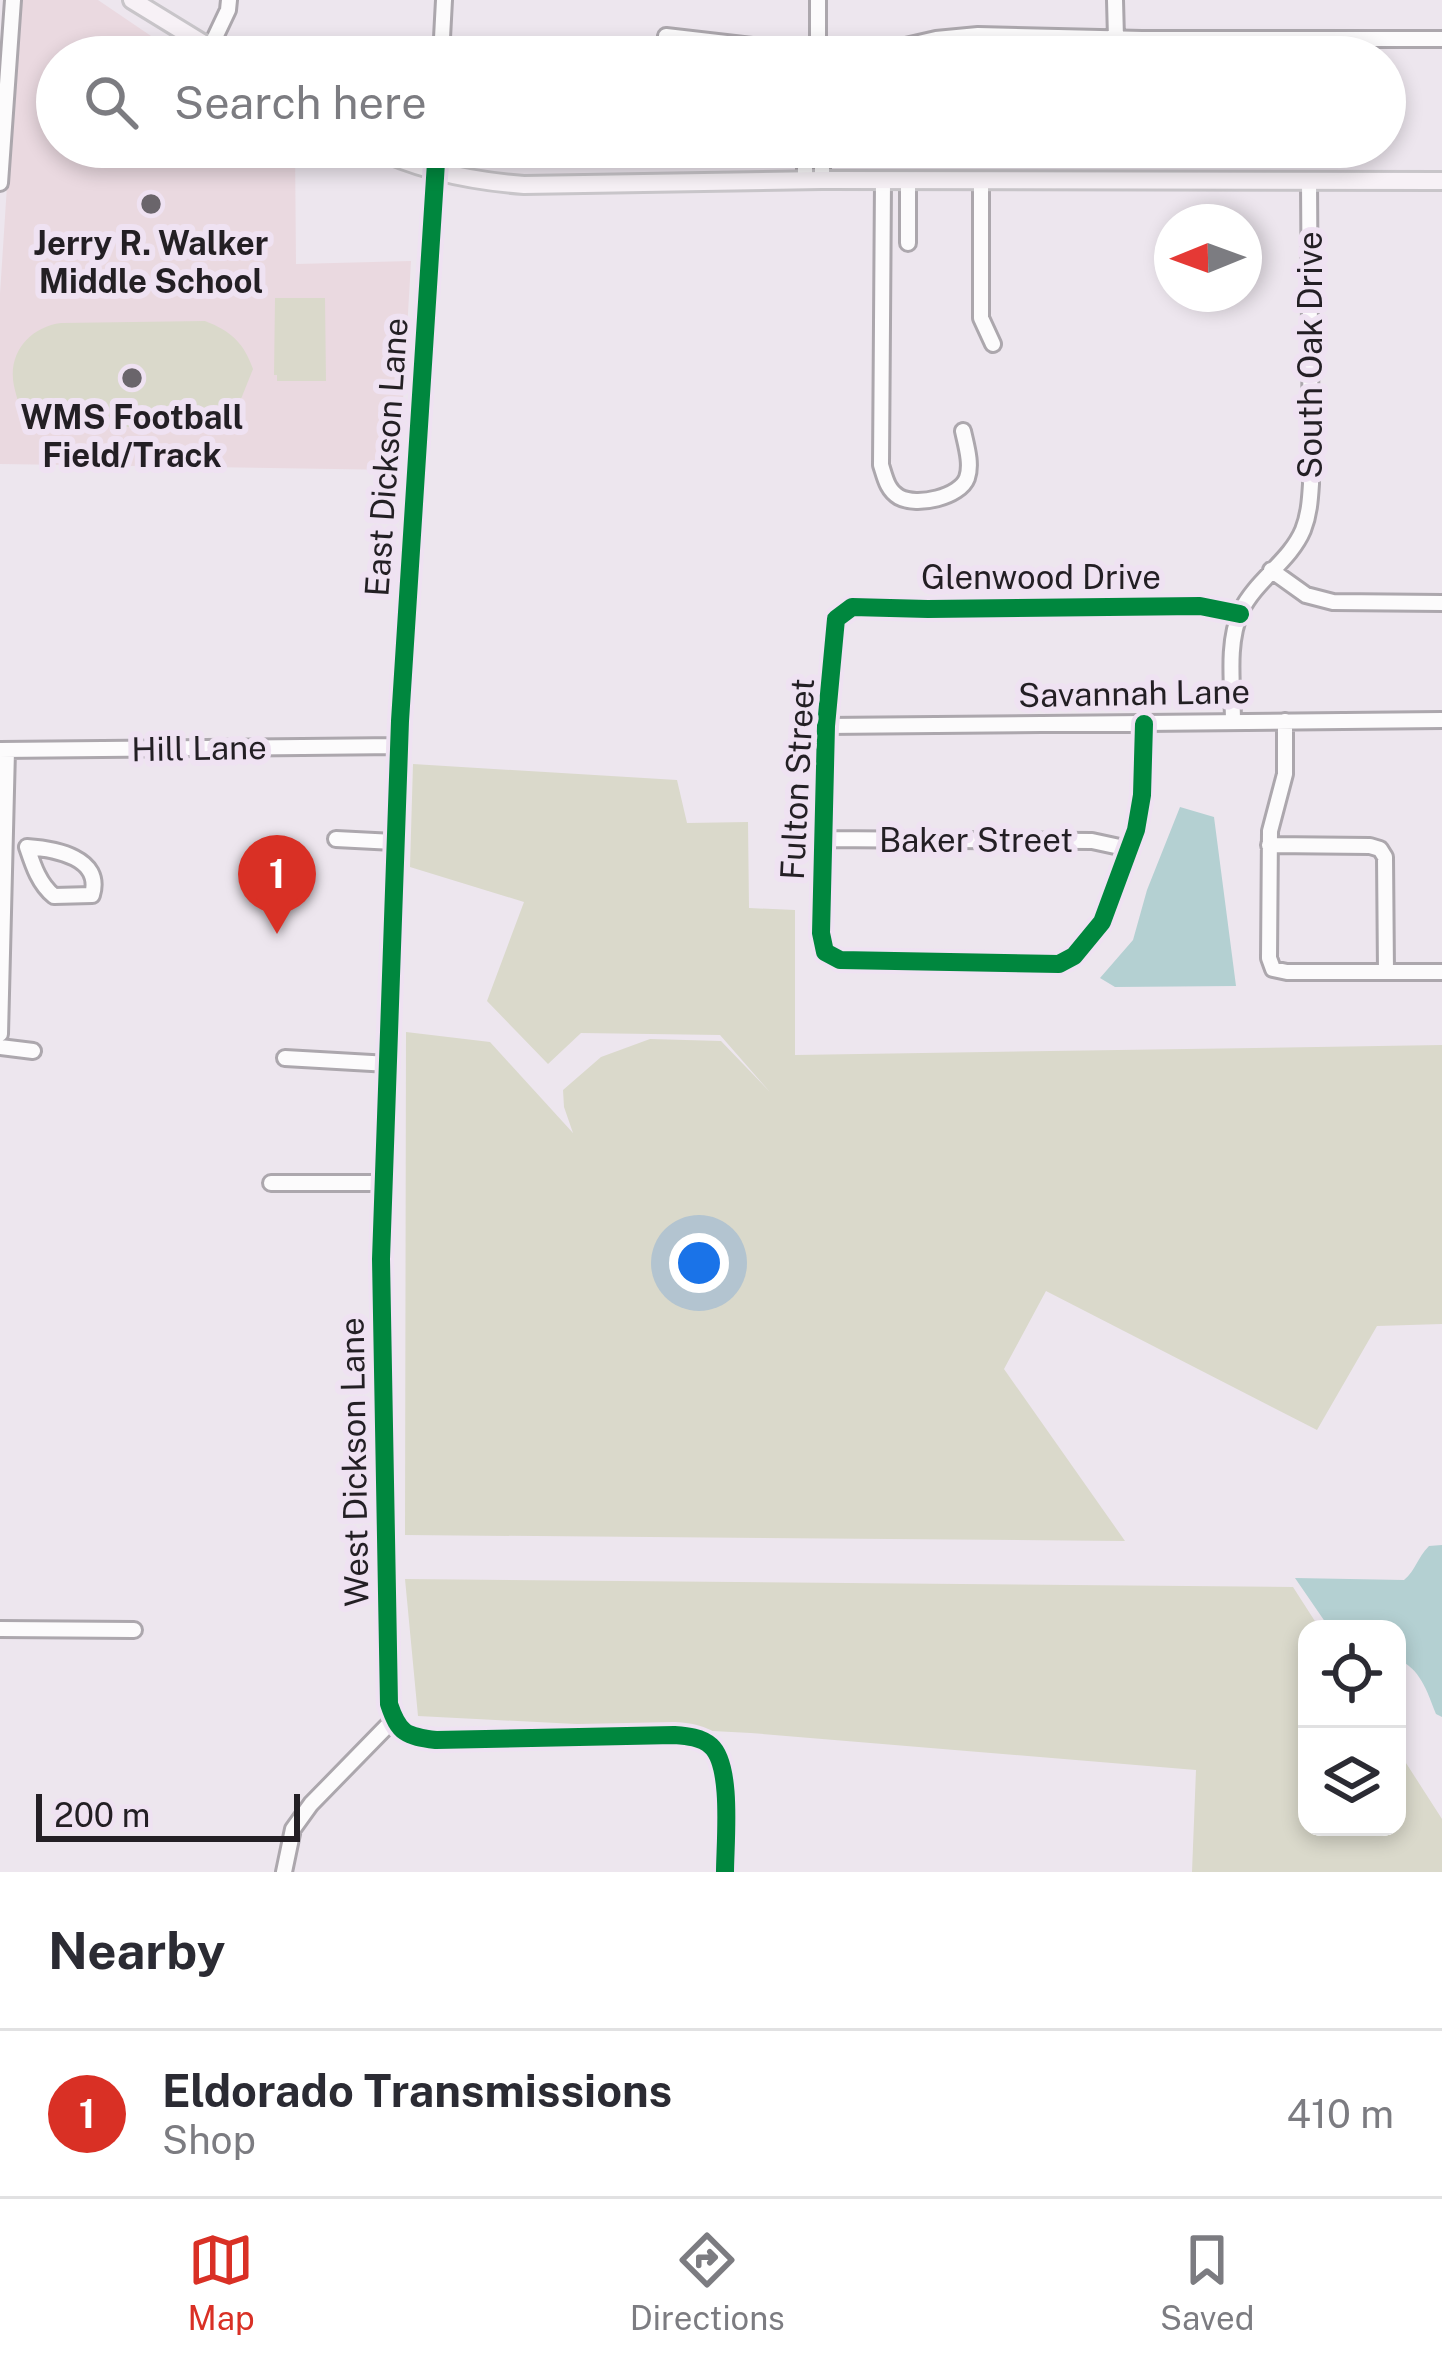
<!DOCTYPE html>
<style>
:root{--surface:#fff;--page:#f7f7f7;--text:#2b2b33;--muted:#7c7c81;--line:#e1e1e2;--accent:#d93025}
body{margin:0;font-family:"Public Sans",sans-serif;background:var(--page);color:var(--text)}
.controls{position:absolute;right:36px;bottom:36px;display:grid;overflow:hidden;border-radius:24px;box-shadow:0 6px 18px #0003}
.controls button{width:108px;height:108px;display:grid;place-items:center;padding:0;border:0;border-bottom:3px solid var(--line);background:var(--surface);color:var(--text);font:60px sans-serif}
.compass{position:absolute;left:1154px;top:204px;width:108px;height:108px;border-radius:50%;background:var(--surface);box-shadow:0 6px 18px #0003;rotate:269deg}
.scale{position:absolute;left:36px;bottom:30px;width:264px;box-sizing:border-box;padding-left:12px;border:6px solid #231f24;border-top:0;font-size:33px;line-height:42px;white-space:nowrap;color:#231f24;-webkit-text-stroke:9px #efe2f2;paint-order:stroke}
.you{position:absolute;left:699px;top:1263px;width:42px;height:42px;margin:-30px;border:9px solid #fff;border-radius:50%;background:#1a73e8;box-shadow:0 0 0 18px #1a73e833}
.badge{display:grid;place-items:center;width:78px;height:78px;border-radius:50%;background:var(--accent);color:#fff;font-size:39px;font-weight:700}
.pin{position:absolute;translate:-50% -99px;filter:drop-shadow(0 3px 6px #0008)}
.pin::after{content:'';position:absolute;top:63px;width:42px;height:36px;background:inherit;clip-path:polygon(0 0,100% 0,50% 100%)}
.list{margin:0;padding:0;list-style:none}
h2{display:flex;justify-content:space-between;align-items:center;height:156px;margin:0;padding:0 48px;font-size:51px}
h2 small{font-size:39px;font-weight:400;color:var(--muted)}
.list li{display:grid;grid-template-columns:78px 1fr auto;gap:36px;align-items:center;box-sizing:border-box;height:168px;padding:0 48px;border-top:3px solid var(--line)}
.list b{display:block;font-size:45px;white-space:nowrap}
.list p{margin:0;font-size:39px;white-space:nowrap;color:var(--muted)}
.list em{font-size:39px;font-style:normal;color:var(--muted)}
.icon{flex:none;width:66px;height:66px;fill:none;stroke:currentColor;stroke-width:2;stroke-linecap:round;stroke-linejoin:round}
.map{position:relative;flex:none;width:1442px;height:1872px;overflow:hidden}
.search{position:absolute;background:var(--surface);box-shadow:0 6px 18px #0003;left:36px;right:36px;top:36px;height:132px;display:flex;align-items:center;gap:30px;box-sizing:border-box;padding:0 42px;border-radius:66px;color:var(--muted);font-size:45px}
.sheet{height:324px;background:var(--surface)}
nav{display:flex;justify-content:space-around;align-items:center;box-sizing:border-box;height:168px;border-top:3px solid var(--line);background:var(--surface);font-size:33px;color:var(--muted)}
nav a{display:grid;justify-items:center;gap:6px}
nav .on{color:var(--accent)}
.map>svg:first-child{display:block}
</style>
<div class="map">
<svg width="1442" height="1872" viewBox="0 0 1442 1872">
<rect width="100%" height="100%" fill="#ede6ee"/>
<path fill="#ead9e0" d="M19 0H98L182 57H57V147H295L296 264 411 261 399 470 0 464V294Z"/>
<path fill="#dad9cb" d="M275 298H325L326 381H277V375H274Z
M205 321C231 331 244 343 253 369L239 404 240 423 203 420 191 428 22 425C22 410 17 400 14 386 7 353 30 327 61 323Z
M413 764 677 780 687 823 748 822 749 908 795 910V1055L1442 1045V1324L1377 1326 1317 1430 1046 1291 1004 1369 1125 1541 405 1535 406 1032 490 1042 573 1133 564 1107 563 1090 601 1057 650 1039 721 1041 770 1092 720 1035 581 1033 548 1064 487 1001 524 902 410 867Z
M405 1579 1293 1587 1320 1629H1307V1827H1397V1749L1442 1819V1872H1192L1196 1770 751 1733 418 1716Z"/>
<path fill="#b4d0d2" d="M1180 807 1214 817 1236 986 1115 987 1100 978 1133 940 1147 890Z
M1442 1545V1717L1436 1714C1427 1691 1420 1668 1397 1659V1629H1330L1295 1578 1404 1580C1416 1570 1417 1558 1429 1546Z"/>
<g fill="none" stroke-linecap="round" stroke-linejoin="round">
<g stroke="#aca7ad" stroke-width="20">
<path id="minor" d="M1115 0 1116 38
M666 36 805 52 875 53 936 39 978 35 1142 39H1442
M210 48 228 10 229 0
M441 57 444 0
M818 57V0
M437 147 400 721 381 1259 389 1704C399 1734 406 1736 436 1740L674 1735C687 1736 701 1737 711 1746 733 1766 725 1843 725 1872
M805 147V180
M822 147V180
M883 181 881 465C885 477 887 490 899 497 917 507 960 497 967 478 972 464 966 445 963 431
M981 181V318L993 344
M0 183 13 0
M908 243V181
M1271 570 1306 595 1333 602 1442 603
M1285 721V774L1270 831 1269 958 1273 969 1287 972H1442
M1233 722C1233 687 1226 644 1241 611 1256 580 1290 561 1303 530 1309 515 1310 500 1311 484L1309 181
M1144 724 1142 795 1136 830 1102 922 1074 956 1059 964 840 960 825 952 821 933 826 726 836 619 852 607 928 609 1200 606 1240 614
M826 726 1442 720
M0 750 399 746
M336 839 394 842
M823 839 1092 841 1129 849
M1269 845 1370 846 1380 849 1385 857 1386 972
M27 847C56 849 103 858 92 895L54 896C39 884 33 865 27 847Z
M0 1034 7 750
M0 1047 33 1051
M285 1058 389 1064
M271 1183H384
M0 1629 134 1630
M284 1872 293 1829 311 1804 394 1719"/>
</g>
<g stroke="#c8c5c9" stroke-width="22">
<path id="major" d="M132 0 225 57
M372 147C420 171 471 181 524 185L822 180 1442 181"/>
</g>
<use href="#minor" stroke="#fcfbfc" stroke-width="14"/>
<use href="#major" stroke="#f7f1f6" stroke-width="16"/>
<g stroke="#efe2f2" stroke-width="26">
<path id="cycleway" d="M437 147 400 721 381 1259 389 1704C399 1734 406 1736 436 1740L674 1735C687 1736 701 1737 711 1746 733 1766 725 1843 725 1872
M1144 724 1142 795 1136 830 1102 922 1074 956 1059 964 840 960 825 952 821 933 826 726 836 619 852 607 928 609 1200 606 1240 614"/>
</g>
<use href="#cycleway" stroke="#00873e" stroke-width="18"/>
</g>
<g fill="#6a656b" stroke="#efe2f2" stroke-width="4.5">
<circle cx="151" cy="204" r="12"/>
<circle cx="132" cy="378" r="12"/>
</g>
<g text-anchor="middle" stroke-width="12" stroke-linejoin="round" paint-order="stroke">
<g font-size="33" font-weight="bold" fill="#231f24" stroke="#efe2f2">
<text x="151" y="255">Jerry R. Walker<tspan x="151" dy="38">Middle School</tspan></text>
<text x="132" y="429">WMS Football<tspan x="132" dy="38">Field/Track</tspan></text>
</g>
<g font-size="33" fill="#231f24" stroke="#efe2f2">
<text transform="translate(1310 355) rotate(-90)" y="12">South Oak Drive</text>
<text transform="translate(386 457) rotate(-86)" y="12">East Dickson Lane</text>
<text x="1041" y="589">Glenwood Drive</text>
<text transform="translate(1134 693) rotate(-1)" y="12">Savannah Lane</text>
<text transform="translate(199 748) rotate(-1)" y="12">Hill Lane</text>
<text transform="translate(797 779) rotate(-87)" y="12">Fulton Street</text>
<text x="976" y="852">Baker Street</text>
<text transform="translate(354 1462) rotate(-91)" y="12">West Dickson Lane</text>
</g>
</g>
</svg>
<div class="controls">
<button><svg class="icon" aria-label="locate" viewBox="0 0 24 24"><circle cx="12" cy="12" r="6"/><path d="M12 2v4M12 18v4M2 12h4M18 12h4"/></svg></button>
<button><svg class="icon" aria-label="layers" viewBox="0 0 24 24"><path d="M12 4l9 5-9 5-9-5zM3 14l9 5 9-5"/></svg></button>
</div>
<svg class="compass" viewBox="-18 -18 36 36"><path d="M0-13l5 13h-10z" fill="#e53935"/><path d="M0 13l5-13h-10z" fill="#7c7c81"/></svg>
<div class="scale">200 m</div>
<div class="you"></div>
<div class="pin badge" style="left:277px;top:934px">1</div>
<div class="search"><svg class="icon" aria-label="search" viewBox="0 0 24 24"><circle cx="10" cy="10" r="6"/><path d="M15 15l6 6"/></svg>Search here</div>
</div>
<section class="sheet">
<h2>Nearby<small></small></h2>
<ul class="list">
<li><span class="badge">1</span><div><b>Eldorado Transmissions</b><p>Shop</p></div><em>410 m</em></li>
</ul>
</section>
<nav>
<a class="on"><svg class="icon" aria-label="map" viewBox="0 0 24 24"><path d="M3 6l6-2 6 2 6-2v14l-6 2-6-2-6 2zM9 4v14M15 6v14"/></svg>Map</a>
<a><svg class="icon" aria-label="directions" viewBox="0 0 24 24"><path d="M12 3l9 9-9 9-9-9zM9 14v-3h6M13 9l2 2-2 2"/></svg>Directions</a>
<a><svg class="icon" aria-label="saved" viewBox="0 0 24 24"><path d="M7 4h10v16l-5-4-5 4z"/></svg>Saved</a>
</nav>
